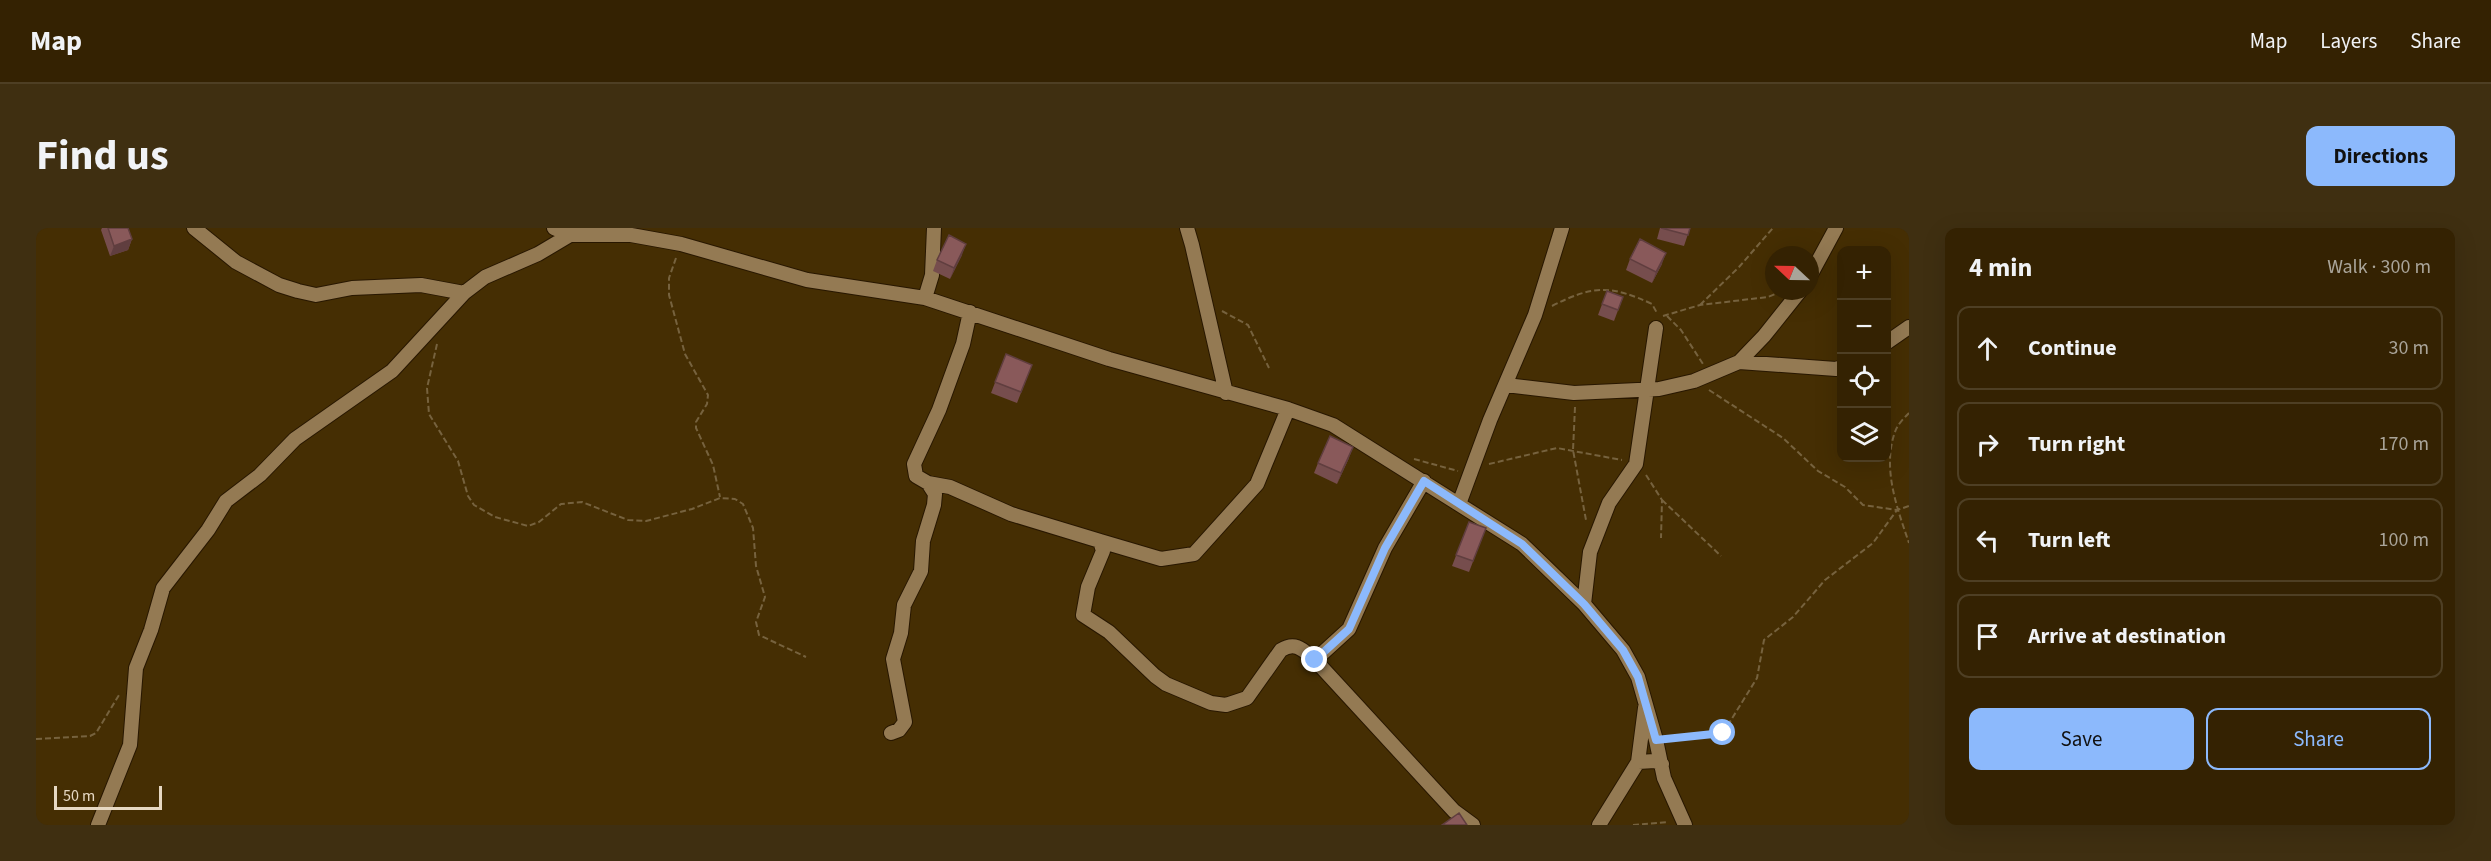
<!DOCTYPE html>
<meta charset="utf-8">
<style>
:root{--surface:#342202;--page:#3f2f11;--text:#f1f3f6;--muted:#a9a499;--line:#4e3f24;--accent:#8cb9fc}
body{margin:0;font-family:"Source Sans 3",sans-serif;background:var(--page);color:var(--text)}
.controls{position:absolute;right:18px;top:18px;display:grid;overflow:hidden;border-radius:12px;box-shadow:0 6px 24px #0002}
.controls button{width:54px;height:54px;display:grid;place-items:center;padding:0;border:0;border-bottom:2px solid var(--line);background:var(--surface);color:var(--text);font:30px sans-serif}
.compass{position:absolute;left:1729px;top:18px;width:54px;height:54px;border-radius:50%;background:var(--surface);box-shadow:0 6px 24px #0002;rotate:292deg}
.scale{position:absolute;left:18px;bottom:15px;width:108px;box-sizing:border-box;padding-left:6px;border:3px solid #e6d8c3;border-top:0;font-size:16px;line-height:21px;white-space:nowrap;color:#e6d8c3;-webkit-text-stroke:4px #452e03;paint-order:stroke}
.stop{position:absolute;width:18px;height:18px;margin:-14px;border:4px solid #8cb9fc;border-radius:50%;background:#fff}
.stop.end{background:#8cb9fc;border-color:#fff;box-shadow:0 2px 6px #0008}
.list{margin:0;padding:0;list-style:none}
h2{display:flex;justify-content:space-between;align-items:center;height:78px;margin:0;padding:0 24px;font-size:26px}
h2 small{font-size:20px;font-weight:400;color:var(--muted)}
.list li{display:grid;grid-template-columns:39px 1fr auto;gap:18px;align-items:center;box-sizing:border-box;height:84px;margin:0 12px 12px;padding:0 12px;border:2px solid var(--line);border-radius:12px}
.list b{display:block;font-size:22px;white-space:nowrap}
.list em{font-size:20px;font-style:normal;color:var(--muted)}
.actions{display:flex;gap:12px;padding:18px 24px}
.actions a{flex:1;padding:14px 0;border:2px solid var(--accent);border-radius:12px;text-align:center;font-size:21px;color:var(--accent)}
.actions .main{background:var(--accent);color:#111}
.icon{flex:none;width:33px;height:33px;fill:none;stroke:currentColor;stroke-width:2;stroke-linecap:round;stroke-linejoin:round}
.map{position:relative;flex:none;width:1873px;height:597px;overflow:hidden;border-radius:12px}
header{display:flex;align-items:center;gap:36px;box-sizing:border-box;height:84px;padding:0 30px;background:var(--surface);border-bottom:2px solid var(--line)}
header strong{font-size:28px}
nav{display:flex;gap:33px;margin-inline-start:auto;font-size:21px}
.intro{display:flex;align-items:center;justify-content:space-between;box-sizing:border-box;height:144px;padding:0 36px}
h1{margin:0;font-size:42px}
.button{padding:15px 27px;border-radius:12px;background:var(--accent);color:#111;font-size:21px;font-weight:700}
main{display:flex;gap:36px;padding:0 36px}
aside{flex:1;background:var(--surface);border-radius:12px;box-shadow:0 6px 24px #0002}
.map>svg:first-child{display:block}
</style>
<header>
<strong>Map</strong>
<nav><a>Map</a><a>Layers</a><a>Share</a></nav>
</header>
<div class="intro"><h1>Find us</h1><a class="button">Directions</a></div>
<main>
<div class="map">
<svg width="1873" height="597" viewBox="0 0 1873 597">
<rect width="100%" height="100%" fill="#452e03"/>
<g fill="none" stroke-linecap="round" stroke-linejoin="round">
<g stroke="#281700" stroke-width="16">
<path id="street" d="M158 0 200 34 243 57 262 63 280 67 316 60 385 57 428 65
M518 0 534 7H595L645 16 771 52 889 70 1073 131 1252 181 1297 197 1486 316 1548 376 1587 422 1602 449 1620 512 1628 550 1649 597
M1151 0 1156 17 1190 165
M1774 48 1800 0
M889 70 896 47 898 0
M1850 115 1873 99
M1703 134 1728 108 1764 63
M1470 157 1538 165 1623 161 1658 153 1703 134 1800 141 1806 139
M892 255 914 259 975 286 1064 313 1067 323 1052 359 1047 387 1073 404 1119 448 1130 456 1175 475 1190 477 1211 470 1245 422C1260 413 1267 422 1279 432L1418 583 1437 597
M1423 276 1454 192 1499 87 1526 0
M1064 313 1125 331 1158 326 1221 256 1252 181
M1548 376 1554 324 1573 275 1600 236 1620 100
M1279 432 1313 401 1349 320 1388 253
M855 505 863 502 869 494 857 431 865 405 868 377 885 343 887 313 898 277 899 266 892 255 880 248 878 236 903 182 927 116 934 84
M1602 534 1609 480
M62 597 94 517 100 440 115 402 127 360 172 302 190 273 224 247 259 211 356 143 428 65 449 49 502 26 534 7
M1563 597 1602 534 1619 533 1626 536"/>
</g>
<path stroke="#76623e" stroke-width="2" stroke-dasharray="6 3" stroke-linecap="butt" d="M640 30 633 50V67L649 126 672 167 671 176 660 194V200L677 237 684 269
M1664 77 1703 39 1737 0
M1516 78C1557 57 1575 57 1616 76L1621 85
M1186 83 1212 97 1233 140
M1627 88 1664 77 1732 69 1744 64
M1631 88 1645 102 1667 136
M401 116 391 160 393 186 422 233 432 268 438 277 459 289 492 298 503 294 525 276 546 274 592 292 610 293 656 281 684 270 699 271 707 276 717 300 720 338 729 369 720 394 723 407 770 429
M1673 162 1747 210 1782 243 1809 259 1827 277 1861 282 1873 278
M1539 179 1537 222 1550 292
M1873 185C1868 190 1861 197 1859 204 1846 240 1861 280 1873 315
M1378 231 1422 243
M1453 236 1521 220 1586 232
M1610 247 1626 272 1625 310
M1626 272 1685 328
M0 511 54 508 60 505 83 467
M1633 511 1687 505 1721 450 1728 412 1757 389 1789 352 1837 315 1861 282
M1597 597 1632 594"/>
<use href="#street" stroke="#947a53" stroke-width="14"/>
</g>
<path fill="#764d4d" d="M66 0H92L96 11 92 22 74 28 65 2Z
M1624 0H1654L1648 18 1621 11Z
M926 27 914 51 897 43 901 32Z
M1594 31 1626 36 1616 55 1590 42Z
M1571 63 1587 69 1578 93 1562 87Z
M970 126 996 137 981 175 955 165Z
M1313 230 1301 256 1278 245 1282 235Z
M1433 294 1450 300 1433 344 1416 338Z"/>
<path fill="#603e3f" d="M96 11 92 22 74 28 78 18Z
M930 16 926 27 914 51 918 40Z
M1630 25 1626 36 1616 55 1620 44Z
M1317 219 1313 230 1301 256 1305 245Z"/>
<path fill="#89595a" stroke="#603e3f" stroke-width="1.5" d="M72 0H92L96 11 78 18Z
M1625 0H1654L1652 7Z
M913 7 930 16 918 40 901 32Z
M1604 11 1630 25 1620 44 1594 31Z
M1571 63 1587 69 1582 82 1566 76Z
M970 126 996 137 985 164 959 154Z
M1294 208 1317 219 1305 245 1282 235Z
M1433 294 1450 300 1437 333 1420 327Z
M1423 585 1431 597H1406Z"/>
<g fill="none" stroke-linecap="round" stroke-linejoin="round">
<path stroke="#8cb9fc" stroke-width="8" d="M1279 432 1313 401 1349 320 1388 253 1486 316 1548 376 1587 422 1602 449 1620 512 1687 505"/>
</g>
</svg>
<div class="controls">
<button>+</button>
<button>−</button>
<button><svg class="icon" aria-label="locate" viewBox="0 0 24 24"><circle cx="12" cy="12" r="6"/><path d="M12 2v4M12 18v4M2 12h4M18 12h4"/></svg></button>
<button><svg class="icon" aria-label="layers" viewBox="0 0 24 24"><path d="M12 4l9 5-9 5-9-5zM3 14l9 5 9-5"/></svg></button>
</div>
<svg class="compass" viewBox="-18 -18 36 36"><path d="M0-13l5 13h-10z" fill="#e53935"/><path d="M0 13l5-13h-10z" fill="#a9a499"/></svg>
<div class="scale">50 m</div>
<div class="stop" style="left:1687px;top:505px"></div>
<div class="stop end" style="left:1279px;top:432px"></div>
</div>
<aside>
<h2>4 min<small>Walk · 300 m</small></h2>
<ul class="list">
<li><svg class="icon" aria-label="ahead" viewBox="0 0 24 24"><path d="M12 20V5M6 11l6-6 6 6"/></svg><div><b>Continue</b></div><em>30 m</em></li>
<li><svg class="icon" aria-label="right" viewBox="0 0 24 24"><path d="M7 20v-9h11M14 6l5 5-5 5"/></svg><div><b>Turn right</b></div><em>170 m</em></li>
<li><svg class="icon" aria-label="left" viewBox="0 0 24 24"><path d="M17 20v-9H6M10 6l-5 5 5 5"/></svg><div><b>Turn left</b></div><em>100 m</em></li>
<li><svg class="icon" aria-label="arrive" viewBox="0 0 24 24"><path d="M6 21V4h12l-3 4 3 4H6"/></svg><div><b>Arrive at destination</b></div></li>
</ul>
<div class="actions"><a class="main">Save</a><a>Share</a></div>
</aside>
</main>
